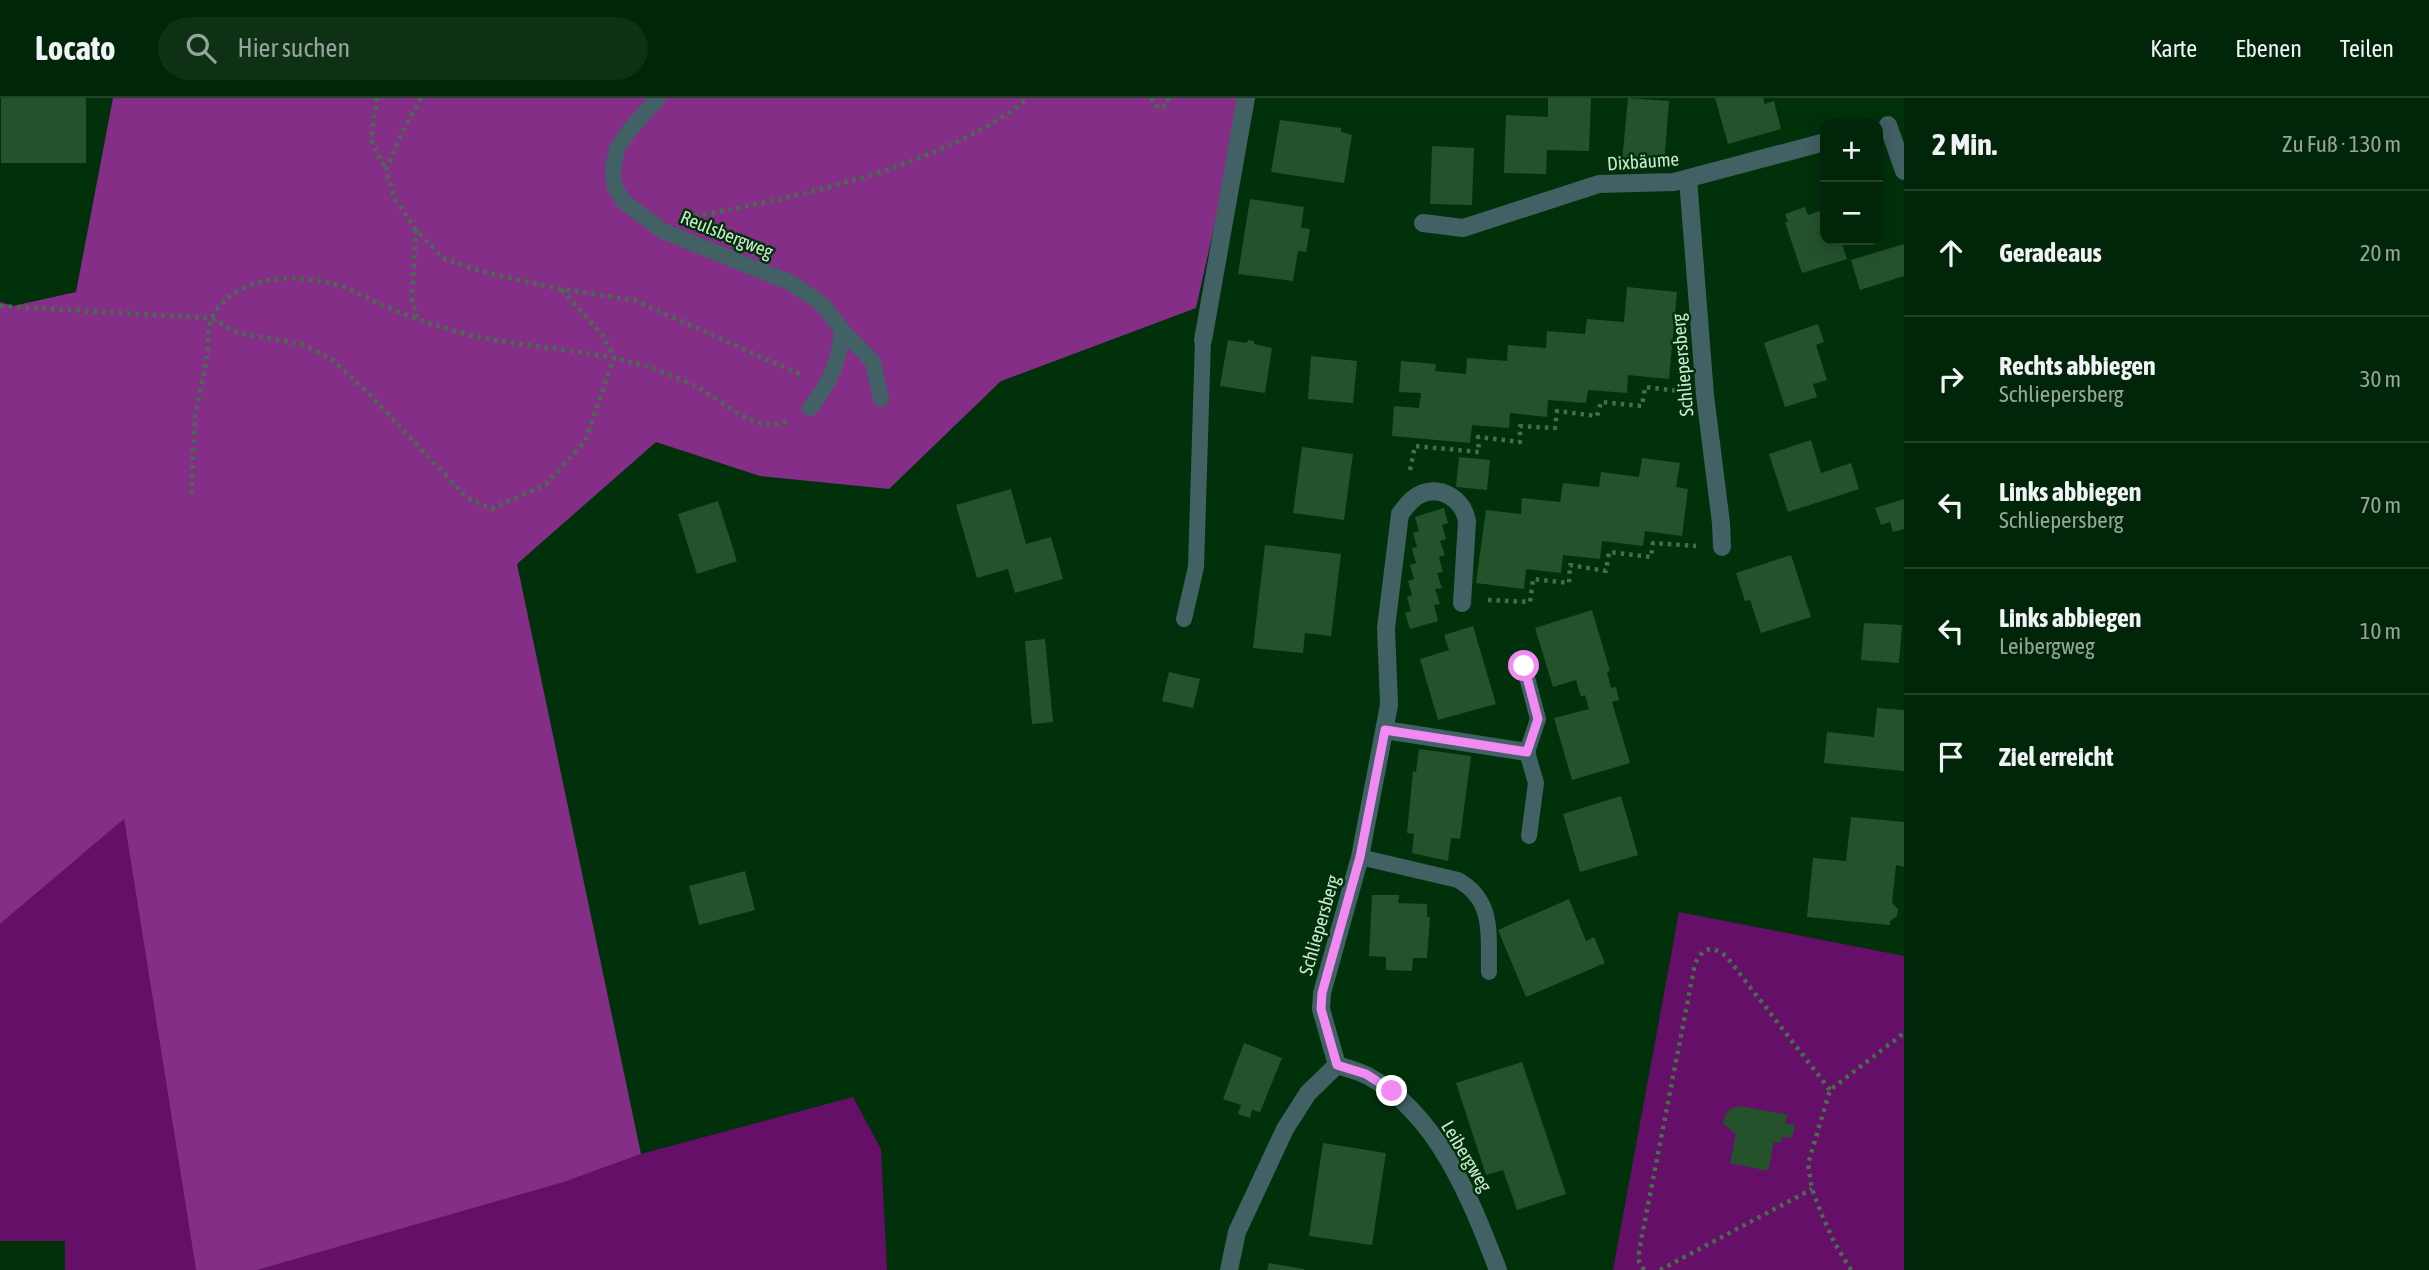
<!DOCTYPE html>
<html lang="de">
<meta charset="utf-8">
<style>
:root{--surface:#002508;--page:#0e3116;--text:#f1f3f6;--muted:#95a59c;--line:#224229}
body{margin:0;font-family:"Asap Condensed",sans-serif;background:var(--page);color:var(--text)}
.controls{position:absolute;right:21px;top:21px;display:grid;overflow:hidden;border-radius:14px;box-shadow:0 4px 18px #0003}
.controls button{width:63px;height:63px;display:grid;place-items:center;padding:0;border:0;border-bottom:2px solid var(--line);background:var(--surface);color:var(--text);font:35px sans-serif}
.stop{position:absolute;width:21px;height:21px;margin:-16px;border:5px solid #f28af3;border-radius:50%;background:#fff}
.stop.end{background:#f28af3;border-color:#fff;box-shadow:0 2px 7px #0008}
.list{margin:0;padding:0;list-style:none}
h2{display:flex;justify-content:space-between;align-items:center;height:91px;margin:0;padding:0 28px;font-size:30px}
h2 small{font-size:23px;font-weight:400;color:var(--muted)}
.list li{display:grid;grid-template-columns:46px 1fr auto;gap:21px;align-items:center;box-sizing:border-box;height:126px;padding:0 28px;border-top:2px solid var(--line)}
.list b{display:block;font-size:26px;white-space:nowrap}
.list p{margin:0;font-size:23px;white-space:nowrap;color:var(--muted)}
.list em{font-size:23px;font-style:normal;color:var(--muted)}
.icon{flex:none;width:38px;height:38px;fill:none;stroke:currentColor;stroke-width:2;stroke-linecap:round;stroke-linejoin:round}
.map{position:relative;flex:none;width:1904px;height:1172px;overflow:hidden}
header{display:flex;align-items:center;gap:42px;box-sizing:border-box;height:98px;padding:0 35px;background:var(--surface);border-bottom:2px solid var(--line)}
header strong{font-size:33px}
nav{display:flex;gap:38px;margin-inline-start:auto;font-size:24px}
.search{width:490px;height:63px;background:var(--page);display:flex;align-items:center;gap:18px;box-sizing:border-box;padding:0 24px;border-radius:38px;color:var(--muted);font-size:26px}
main{display:flex}
aside{flex:1;background:var(--surface)}
.map>svg:first-child{display:block}
</style>
<header>
<strong>Locato</strong>
<div class="search"><svg class="icon" aria-label="search" viewBox="0 0 24 24"><circle cx="10" cy="10" r="6"/><path d="M15 15l6 6"/></svg>Hier suchen</div>
<nav><a>Karte</a><a>Ebenen</a><a>Teilen</a></nav>
</header>
<main>
<div class="map">
<svg width="1904" height="1172" viewBox="0 0 1904 1172">
<rect width="100%" height="100%" fill="#00310a"/>
<path fill="#650f68" d="M124 721 196 1172H65V1143H0V826Z
M1679 814 1904 858V1172H1613Z
M853 999 881 1051 887 1172H257L564 1084 641 1056Z"/>
<path fill="#852e87" d="M113 0H1243L1196 210 1001 283 889 391 760 378 656 344 517 466 641 1056 564 1084 257 1172H196L124 721 0 826V204L13 208 76 194Z"/>
<path fill="#24522b" d="M1 0H86V65H1Z
M1548 0H1591L1589 53 1547 52 1546 76 1504 75 1506 17 1548 19Z
M1628 0 1669 3 1664 67 1622 64Z
M1715 0H1763L1765 6 1774 3 1781 31 1728 46Z
M1280 22 1341 30V34L1352 37 1344 85 1271 74Z
M1432 48 1474 50 1472 107 1430 106Z
M1250 101 1304 109 1301 130 1310 131 1306 154 1298 153 1293 183 1238 176Z
M1805 109 1808 117 1825 111V142H1841L1847 161 1802 175 1785 124H1788L1785 116Z
M1904 146V178L1860 192 1851 162Z
M1627 189 1677 194 1669 281 1628 277 1627 295 1588 292 1586 305 1548 302 1547 319 1510 315 1509 330 1472 327 1470 345 1392 338 1394 308 1419 310 1421 295 1399 294 1401 263 1436 266 1435 273 1466 276 1467 260 1507 263 1508 247 1546 250 1547 233 1585 236 1587 221 1624 224Z
M1818 226 1824 244 1816 247 1827 282 1813 286 1817 299 1785 309 1764 245Z
M1228 242 1247 245 1248 242 1254 243V246L1272 250 1265 295 1220 288Z
M1311 258 1357 263 1353 305 1308 301Z
M1811 342 1821 375 1851 365 1859 391 1788 414 1769 356Z
M1302 349 1353 356 1344 422 1293 415Z
M1459 359 1490 362 1487 392 1456 389Z
M1642 360 1680 365 1676 389 1688 391 1682 438 1645 433 1643 448 1602 443 1600 461 1563 457 1561 475 1526 471 1524 491 1476 485 1486 412 1521 416 1522 400 1560 404 1563 385 1599 389 1601 374 1639 379Z
M1011 391 1026 446 1051 439 1063 481 1015 495 1008 471 977 480 956 407Z
M1904 401V431L1893 434 1890 424 1881 427 1875 410Z
M718 403 737 463 697 476 678 416Z
M1444 410 1448 425 1442 427 1446 441 1440 443 1445 457 1439 459 1443 474 1437 475 1442 490 1435 491 1440 506 1434 507 1438 523 1410 531 1405 515 1411 513 1407 499 1412 497 1408 483 1414 481 1410 467 1416 465 1412 450 1417 449 1413 435 1419 433 1415 419Z
M1265 447 1341 456 1331 538 1305 535 1303 555 1253 550Z
M1791 457 1811 519 1761 535 1750 502 1745 503 1736 475Z
M1592 512 1610 573 1607 574 1611 590 1616 589 1619 602 1612 604 1630 665 1572 682 1554 620 1589 611 1585 597 1581 599 1576 582 1553 589 1535 530Z
M1864 525 1902 527 1899 565 1861 562Z
M1473 528 1496 606 1438 622 1420 561 1449 552 1444 537Z
M1045 541 1053 624 1032 626 1025 543Z
M1169 574 1200 581 1193 610 1162 603Z
M1877 610 1904 612V673L1824 665 1827 634 1874 639Z
M1419 651 1471 658 1460 741 1451 740 1448 763 1412 755 1414 736 1407 735 1413 673 1416 674Z
M1621 698 1638 757 1580 774 1563 716Z
M1851 719 1904 724V769L1896 767 1892 805 1898 811 1897 818 1890 823V827L1807 819 1813 760 1846 763Z
M745 773 755 812 699 827 689 788Z
M1372 797H1399L1398 805 1427 806V819H1430L1427 860H1413L1412 873 1386 872V859L1369 858Z
M1569 801 1586 843 1594 839 1605 865 1526 899 1498 832Z
M1244 945 1282 960 1260 1014 1252 1012 1250 1020 1238 1016 1241 1007 1223 1001Z
M1522 964 1566 1096 1517 1112 1503 1072 1486 1077 1456 985Z
M1741 1008 1788 1017 1785 1025 1795 1027 1792 1040 1782 1039 1781 1045 1774 1044 1768 1073 1730 1065 1736 1036 1723 1026 1725 1016 1732 1010Z
M1323 1045 1386 1055 1372 1147 1309 1138Z
M1269 1165 1304 1171V1172H1267Z"/>
<g fill="none" stroke-linecap="round" stroke-linejoin="round">
<path stroke="#456e4d" stroke-width="4.5" stroke-dasharray="3.5 5" stroke-linecap="butt" d="M377 0 371 42 386 72
M421 0 402 35 386 72 395 101 416 132 443 160 479 173 561 191 634 202 802 277
M1151 0 1158 10 1167 7 1169 0
M695 118C797 100 947 67 1028 0
M416 132 412 201 417 219
M0 208 211 220 239 235 301 246 333 262 372 299 467 400 492 411 546 386 585 343 614 260 603 238 561 191
M1410 372 1415 348 1479 354 1478 339 1520 344V328L1555 330 1557 313 1597 318 1601 304 1642 308 1645 289 1680 293
M191 396C193 371 193 346 195 322 197 301 204 280 207 259 209 247 207 228 213 217 239 175 296 176 338 187 353 192 367 200 382 207 404 216 428 226 451 232 523 253 601 248 670 277 679 281 690 285 699 290 724 304 759 339 789 322
M1488 502 1530 504 1533 481 1569 485 1570 467 1606 473 1609 454 1651 459 1653 445 1696 448
M1644 1172 1639 1164V1153L1695 866C1703 849 1711 847 1726 858L1830 992
M1660 1172 1812 1091
M1851 1172 1835 1146 1821 1115 1812 1091 1808 1066 1830 992 1904 935"/>
<path stroke="#426165" stroke-width="16" d="M658 0 628 34 617 51 613 70 614 87 623 103 663 133 791 185 822 206 842 232 873 264 881 301
M810 310C830 284 839 266 842 232
M1184 521 1196 469 1203 242
M1524 568 1538 621 1527 654 1536 685 1529 738
M1360 759 1458 782C1495 803 1488 837 1489 874"/>
<path stroke="#426165" stroke-width="18" d="M1888 27 1904 73
M1688 81 1705 297 1721 425 1722 449
M1423 125 1463 130 1599 86 1674 84 1825 44
M1203 242 1246 0
M1385 632 1527 654
M1337 967 1321 911 1322 895 1360 759 1389 607 1386 530 1400 416C1406 408 1412 400 1421 396 1442 387 1463 402 1467 423L1462 505
M1337 967C1347 970 1359 973 1368 978 1438 1016 1471 1102 1498 1172
M1229 1172 1237 1134 1285 1031 1308 995 1337 967"/>
</g>
<g fill="none" stroke-linecap="round" stroke-linejoin="round">
<path stroke="#f28af3" stroke-width="9" d="M1392 993 1366 976 1337 967 1321 911 1322 895 1360 759 1385 632 1527 654 1538 621 1524 568"/>
</g>
<g text-anchor="middle" stroke-width="5" stroke-linejoin="round" paint-order="stroke">
<g font-size="19" fill="#cfe8d1" stroke="#00310a">
<text transform="translate(1643 63) rotate(-4)" y="7">Dixbäume</text>
<text transform="translate(727 136) rotate(22)" y="7">Reulsbergweg</text>
<text transform="translate(1682 267) rotate(-95)" y="7">Schliepersberg</text>
<text transform="translate(1319 827) rotate(-74)" y="7">Schliepersberg</text>
<text transform="translate(1467 1058) rotate(59)" y="7">Leibergweg</text>
</g>
</g>
</svg>
<div class="controls">
<button>+</button>
<button>−</button>
</div>
<div class="stop" style="left:1524px;top:568px"></div>
<div class="stop end" style="left:1392px;top:993px"></div>
</div>
<aside>
<h2>2 Min.<small>Zu Fuß · 130 m</small></h2>
<ul class="list">
<li><svg class="icon" aria-label="ahead" viewBox="0 0 24 24"><path d="M12 20V5M6 11l6-6 6 6"/></svg><div><b>Geradeaus</b></div><em>20 m</em></li>
<li><svg class="icon" aria-label="right" viewBox="0 0 24 24"><path d="M7 20v-9h11M14 6l5 5-5 5"/></svg><div><b>Rechts abbiegen</b><p>Schliepersberg</p></div><em>30 m</em></li>
<li><svg class="icon" aria-label="left" viewBox="0 0 24 24"><path d="M17 20v-9H6M10 6l-5 5 5 5"/></svg><div><b>Links abbiegen</b><p>Schliepersberg</p></div><em>70 m</em></li>
<li><svg class="icon" aria-label="left" viewBox="0 0 24 24"><path d="M17 20v-9H6M10 6l-5 5 5 5"/></svg><div><b>Links abbiegen</b><p>Leibergweg</p></div><em>10 m</em></li>
<li><svg class="icon" aria-label="arrive" viewBox="0 0 24 24"><path d="M6 21V4h12l-3 4 3 4H6"/></svg><div><b>Ziel erreicht</b></div></li>
</ul>
</aside>
</main>
